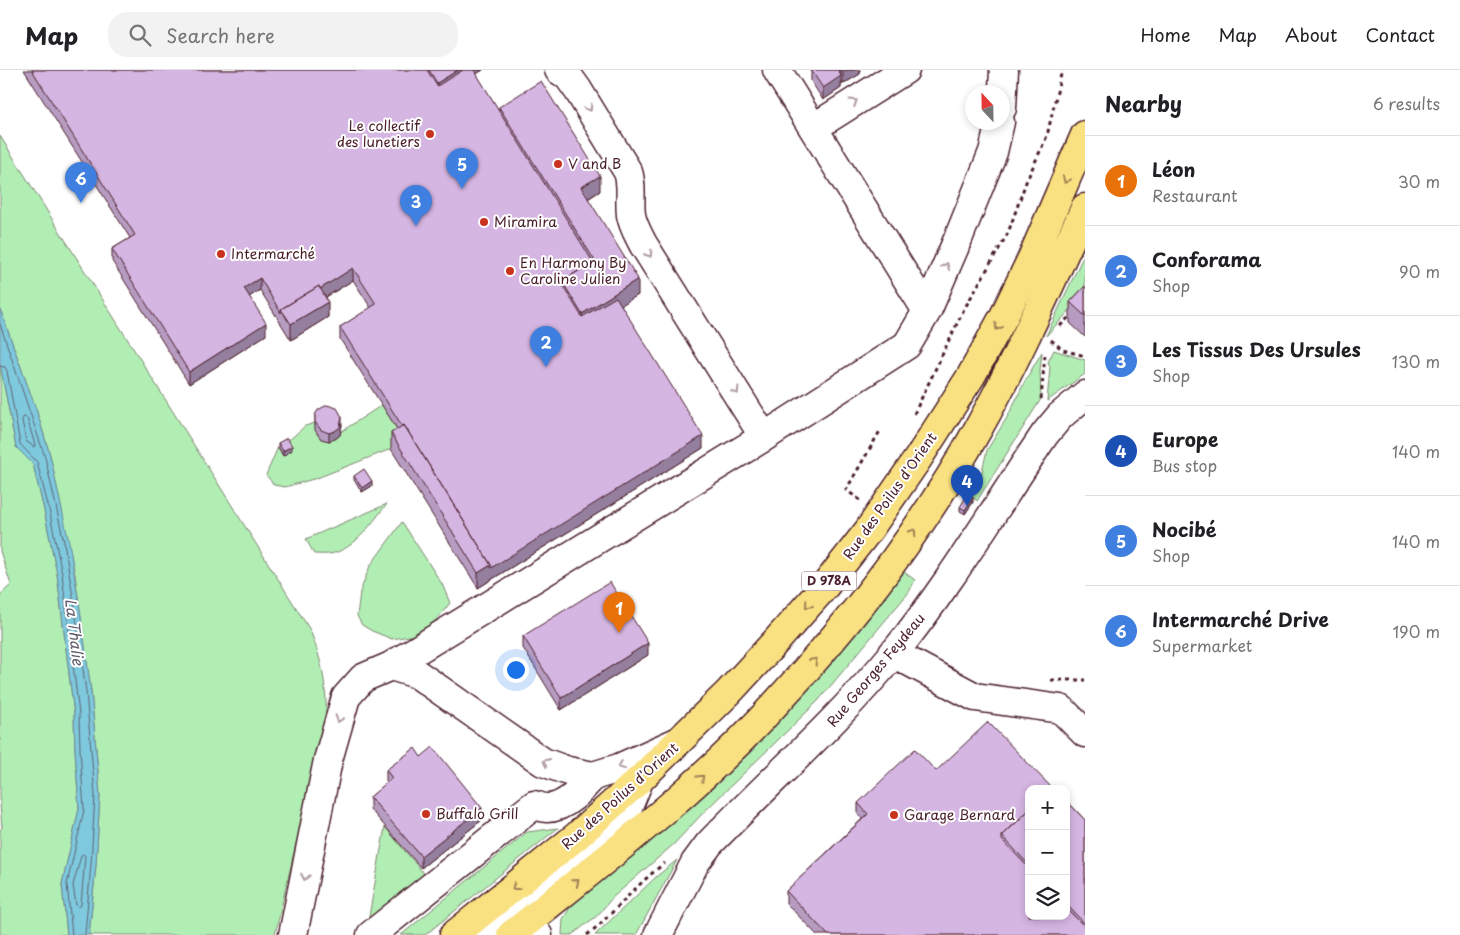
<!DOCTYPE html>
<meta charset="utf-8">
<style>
:root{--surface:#fff;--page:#f2f2f2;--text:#202124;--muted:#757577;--line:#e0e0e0;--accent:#2563eb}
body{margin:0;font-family:"Playpen Sans",sans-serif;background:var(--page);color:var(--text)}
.controls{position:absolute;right:15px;bottom:15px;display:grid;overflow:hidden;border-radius:10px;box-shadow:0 2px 8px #0003}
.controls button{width:45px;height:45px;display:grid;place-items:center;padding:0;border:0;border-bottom:1px solid var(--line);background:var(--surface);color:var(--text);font:25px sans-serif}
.compass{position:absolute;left:965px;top:15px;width:45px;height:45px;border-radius:50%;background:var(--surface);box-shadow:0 2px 8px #0003;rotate:338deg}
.you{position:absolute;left:515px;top:599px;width:18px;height:18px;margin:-12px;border:4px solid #fff;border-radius:50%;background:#1a73e8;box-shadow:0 0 0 8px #1a73e833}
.badge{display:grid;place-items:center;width:32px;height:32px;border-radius:50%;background:var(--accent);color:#fff;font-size:16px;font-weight:700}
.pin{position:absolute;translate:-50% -41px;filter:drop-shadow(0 1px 2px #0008)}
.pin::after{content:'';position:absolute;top:26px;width:18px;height:15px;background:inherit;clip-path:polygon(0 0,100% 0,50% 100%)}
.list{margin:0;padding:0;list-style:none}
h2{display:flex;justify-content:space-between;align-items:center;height:65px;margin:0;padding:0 20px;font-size:21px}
h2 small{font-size:16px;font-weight:400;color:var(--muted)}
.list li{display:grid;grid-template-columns:32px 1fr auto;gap:15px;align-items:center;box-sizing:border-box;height:90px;padding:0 20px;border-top:1px solid var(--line)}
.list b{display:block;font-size:19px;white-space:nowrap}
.list p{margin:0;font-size:16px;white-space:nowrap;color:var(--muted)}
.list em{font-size:16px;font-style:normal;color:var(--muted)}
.icon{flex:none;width:28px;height:28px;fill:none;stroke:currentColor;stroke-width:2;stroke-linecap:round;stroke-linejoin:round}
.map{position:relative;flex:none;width:1085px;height:865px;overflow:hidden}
header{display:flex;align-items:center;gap:30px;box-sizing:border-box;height:70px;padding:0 25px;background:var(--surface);border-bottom:1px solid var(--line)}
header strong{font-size:24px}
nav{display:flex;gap:28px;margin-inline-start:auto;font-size:18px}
.search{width:350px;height:45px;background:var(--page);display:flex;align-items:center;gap:12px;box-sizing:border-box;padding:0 18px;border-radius:20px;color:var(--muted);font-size:19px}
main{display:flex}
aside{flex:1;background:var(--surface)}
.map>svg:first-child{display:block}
</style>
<header>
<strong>Map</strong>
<div class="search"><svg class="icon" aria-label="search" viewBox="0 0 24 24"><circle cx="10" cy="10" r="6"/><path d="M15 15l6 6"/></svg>Search here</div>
<nav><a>Home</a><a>Map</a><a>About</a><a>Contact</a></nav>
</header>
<main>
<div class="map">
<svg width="1085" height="865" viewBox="0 0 1085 865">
<rect width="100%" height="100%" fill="#fff"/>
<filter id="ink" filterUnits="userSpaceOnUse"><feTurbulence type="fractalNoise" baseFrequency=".02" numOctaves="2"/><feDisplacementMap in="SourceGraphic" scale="10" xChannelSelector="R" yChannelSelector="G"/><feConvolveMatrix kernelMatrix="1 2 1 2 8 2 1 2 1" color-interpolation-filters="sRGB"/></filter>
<g filter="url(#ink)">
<path fill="#b1eeb4" stroke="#7e8670" d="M0 66 310 560C321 588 327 614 326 644L275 865H89L96 795 100 725 91 621 75 505 50 385 36 339 0 239Z
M1085 183V224L1046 266 1080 193Z
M1054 280 1085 290V304L1047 331 1050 297 1048 292Z
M1042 282 1040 300 1041 329 977 431 972 426 979 414 987 380 1008 346 1026 309Z
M0 294 16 377 33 394 44 440 57 504 74 645 75 679 79 739 62 814 67 865H0V760L2 758 0 735V525L11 515 0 481Z
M382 335 404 370 391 379 317 408 285 417 274 415 266 405 278 377 283 385 292 380 287 372 305 356 315 353C315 365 320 371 332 370L342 361Z
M387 434C373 451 357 477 334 483 328 485 320 484 314 484L306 469Z
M402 452 442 514 450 533 438 548 421 564 392 569 372 561 362 555 357 546 360 522 370 496Z
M900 499 915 510 909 522 818 631 703 743 674 774 612 828 598 845 572 865H562L563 849 571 836Z
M385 757 425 805 368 852Z
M558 758 425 865H401L527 762Z
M677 790 636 865H595L657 806Z"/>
<path fill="#7ec9de" stroke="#698596" d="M0 239 36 339 50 385 69 472 80 539 91 621 100 725 96 795 89 865H67L62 814 79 739 75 679 74 645 57 504 44 440 33 394 16 377 0 294Z"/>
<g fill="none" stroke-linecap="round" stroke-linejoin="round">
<path stroke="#5f6373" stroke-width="1" d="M0 254 45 387 64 472 75 539 86 622 95 725 91 794 85 865
M0 296 5 297 7 301 20 374 37 392 49 439 62 504 79 644 80 679 84 740 67 814 72 865
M24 347 27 348 35 375 34 377 26 371 22 350Z
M83 784 85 786 81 835 78 837 76 835 73 815 81 786Z"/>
<g stroke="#4a1f2b" stroke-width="31">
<path id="minor" d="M559 0 568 6 578 20 628 102C633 116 629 130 631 145 633 156 638 164 643 174L764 367
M777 0 927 241
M1002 38 1004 0
M813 58 905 0
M893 583 975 627 1061 639 1085 663
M391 596 417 604 543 692 568 701 593 706 619 698 677 672
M293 865 328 690 346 627 363 608 391 596 764 367 907 275 927 241 958 169 993 82 1000 52
M371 865 534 735C538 736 543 738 546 738 565 739 582 719 593 706
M485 865 488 863 527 852 538 865
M505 865 523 834 624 747 640 708
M658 865 695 793 709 774C771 710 837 652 894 583 950 514 995 438 1045 364L1060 346 1085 325"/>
</g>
<g stroke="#4a1f2b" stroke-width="31">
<path id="major" d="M454 865 577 766 637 712 729 622 778 569 825 516 868 461 919 387 971 306 1004 246 1032 188 1085 65
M511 865C603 791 698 720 777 632 854 549 923 458 978 359 1018 288 1051 212 1085 138"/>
</g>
<path stroke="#4a1f2b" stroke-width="3" stroke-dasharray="4 4" stroke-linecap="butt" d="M1060 256 1072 244
M1051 270 1063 280 1085 286
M1041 329 1045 285
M914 344 963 241 1008 163 1026 112 1047 66 1062 0
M860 430 846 420 880 361
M1051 610H1085
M587 865C615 843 636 814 665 793"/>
<use href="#minor" stroke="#fff" stroke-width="28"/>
<use href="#major" stroke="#f9e181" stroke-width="28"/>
</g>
<path fill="#b79cc2" stroke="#4a1f2b" d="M24 0H483L476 4 499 41V37L600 121 588 129 638 225 621 235 703 378 478 518 391 379V363L397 359 340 269V257L371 238 353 210 326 227 328 247 291 270 260 220 249 227 266 265 189 314 112 191V179L130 168Z
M811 0H860V4L843 14 841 10V18L823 30 811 11Z
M1085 216V267L1070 253V232Z
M315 345 342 355 340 365 335 369 329 371 321 369 315 360Z
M278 373 292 380 283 386 278 377Z
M354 406 372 416 362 422 354 410Z
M973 432 965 444 960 441V437Z
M523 566 648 585 561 640 523 578Z
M421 687 482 750 421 798 370 739V727L387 713 386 712V700Z
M936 701 1056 719H1029V846H1066V730L1085 750V865H817L786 833V821L862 749 858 745V733Z"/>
<path fill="#957f9e" stroke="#4a1f2b" d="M458 0H483L437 28V13Z
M838 0H841V18L823 30V18Z
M847 0H860V4L843 14V2Z
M600 106V121L581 133V117Z
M353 198V210L288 251 283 242Z
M260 208V220L244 230V218Z
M638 209V225L582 259V244Z
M328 232V247L291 270V254Z
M266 253V265L189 314V302Z
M342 347V355L340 365 335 369 329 371V363Z
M703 366V378L478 518V503Z
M292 376V380L283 386V381Z
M372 411V416L362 422V418Z
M973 428V432L965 444V440Z
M648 573V585L561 640V628Z
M482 738V750L421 798V786Z"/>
<path fill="#d5b5e2" stroke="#4a1f2b" d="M32 0H427L437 16 463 0H474L593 192 562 211V214L582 247 616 227 703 366 491 498V495L404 355 402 356 340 257 376 234 353 198 320 219 319 216 281 239V243L260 208 244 218 266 253 189 302 112 179 135 165Z
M429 0H458L437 13Z
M811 0H838L841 6 823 18Z
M541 11 600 106 581 117 638 209 582 244 562 211 595 191 499 37Z
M319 216 328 232 291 254 281 239Z
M1085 216V246L1070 232Z
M327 335 337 338 342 347 340 357 335 361 329 363 321 360 315 352V345L318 340Z
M404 355 491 495 478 503 391 363Z
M287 368 292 376 283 381 278 373Z
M364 399 372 411 362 418 354 406Z
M967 425 973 428 965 440 960 437Z
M610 512 648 573 561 628 523 566Z
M988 652 1052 718 1029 719V740L1002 766V770L1029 798V846H1066V838L1085 857V865H828L786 821 868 744 858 733 915 679 936 701Z
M433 677 482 738 421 786 370 727 392 708 386 700 415 678 421 687Z
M1066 730 1085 750V854L1066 834Z
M1029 740V795L1002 766Z"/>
<defs><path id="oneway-chevron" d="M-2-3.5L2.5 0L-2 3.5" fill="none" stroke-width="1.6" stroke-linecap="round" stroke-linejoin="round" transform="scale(1.25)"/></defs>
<g stroke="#ae9aa0">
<use href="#oneway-chevron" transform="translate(854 32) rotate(-32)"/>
<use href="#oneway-chevron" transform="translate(589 38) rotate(58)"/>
<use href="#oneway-chevron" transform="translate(649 184) rotate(58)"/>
<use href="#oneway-chevron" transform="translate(946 196) rotate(-67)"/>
<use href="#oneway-chevron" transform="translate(736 321) rotate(58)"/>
<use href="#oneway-chevron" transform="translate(339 649) rotate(108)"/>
<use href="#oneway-chevron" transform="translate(546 692) rotate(-155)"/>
<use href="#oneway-chevron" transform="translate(621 696) rotate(158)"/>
<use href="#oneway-chevron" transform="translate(305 807) rotate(101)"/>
</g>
<g stroke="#a28056">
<use href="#oneway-chevron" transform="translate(1066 110) rotate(113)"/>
<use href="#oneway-chevron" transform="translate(998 257) rotate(119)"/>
<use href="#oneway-chevron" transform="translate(913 462) rotate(-57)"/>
<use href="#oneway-chevron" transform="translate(808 535) rotate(131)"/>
<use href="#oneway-chevron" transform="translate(814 591) rotate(-49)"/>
<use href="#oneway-chevron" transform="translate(701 708) rotate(-44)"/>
<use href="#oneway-chevron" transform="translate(576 812) rotate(-39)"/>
<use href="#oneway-chevron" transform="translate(515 817) rotate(142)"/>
</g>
</g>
<g fill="#c8321e" stroke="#fff" stroke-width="2">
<circle cx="430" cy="64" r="5"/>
<circle cx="558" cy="94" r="5"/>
<circle cx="484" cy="152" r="5"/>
<circle cx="221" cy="184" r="5"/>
<circle cx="510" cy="201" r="5"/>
<circle cx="426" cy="744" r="5"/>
<circle cx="894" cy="745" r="5"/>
</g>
<g text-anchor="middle" stroke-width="4" stroke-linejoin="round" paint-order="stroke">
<rect fill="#fff" stroke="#80626b" stroke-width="1" x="801.5" y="501.5" width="55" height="19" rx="4"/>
<g font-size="12" font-weight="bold" fill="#4a1f2b">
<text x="829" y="515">D 978A</text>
</g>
<g font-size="14" fill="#4a1f2b" stroke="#fff" text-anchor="start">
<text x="420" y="61" text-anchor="end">Le collectif<tspan x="420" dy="16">des lunetiers</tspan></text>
<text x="568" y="99">V and B</text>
<text x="494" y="157">Miramira</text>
<text x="231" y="189">Intermarché</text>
<text x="520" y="198">En Harmony By<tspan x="520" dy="16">Caroline Julien</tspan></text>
<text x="436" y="749">Buffalo Grill</text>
<text x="904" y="750">Garage Bernard</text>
</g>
<g font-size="14" fill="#4a1f2b" stroke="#fff">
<text transform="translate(890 426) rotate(-55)" y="5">Rue des Poilus d'Orient</text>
<text transform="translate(876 600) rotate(-50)" y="5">Rue Georges Feydeau</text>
<text transform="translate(620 726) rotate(-42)" y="5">Rue des Poilus d'Orient</text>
</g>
<g font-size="15" font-style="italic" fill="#5c5a6a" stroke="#fff">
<text transform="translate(74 562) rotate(83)" y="5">La Thalie</text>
</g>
</g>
</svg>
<div class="controls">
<button>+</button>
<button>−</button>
<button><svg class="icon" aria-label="layers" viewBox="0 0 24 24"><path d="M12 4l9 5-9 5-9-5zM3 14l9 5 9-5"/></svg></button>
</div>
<svg class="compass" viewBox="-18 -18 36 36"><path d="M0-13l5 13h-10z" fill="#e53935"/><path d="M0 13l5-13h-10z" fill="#757577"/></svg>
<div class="you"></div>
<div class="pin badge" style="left:619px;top:563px;background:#e8710a">1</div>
<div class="pin badge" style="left:546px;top:297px;background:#3f7fe0">2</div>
<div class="pin badge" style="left:416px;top:156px;background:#3f7fe0">3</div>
<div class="pin badge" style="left:967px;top:436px;background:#1a4fb4">4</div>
<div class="pin badge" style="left:462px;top:119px;background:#3f7fe0">5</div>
<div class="pin badge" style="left:81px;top:133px;background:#3f7fe0">6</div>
</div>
<aside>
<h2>Nearby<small>6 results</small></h2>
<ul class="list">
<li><span class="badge" style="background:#e8710a">1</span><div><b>Léon</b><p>Restaurant</p></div><em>30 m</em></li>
<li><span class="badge" style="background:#3f7fe0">2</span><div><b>Conforama</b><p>Shop</p></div><em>90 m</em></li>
<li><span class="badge" style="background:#3f7fe0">3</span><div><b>Les Tissus Des Ursules</b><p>Shop</p></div><em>130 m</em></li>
<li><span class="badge" style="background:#1a4fb4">4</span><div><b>Europe</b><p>Bus stop</p></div><em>140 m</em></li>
<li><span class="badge" style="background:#3f7fe0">5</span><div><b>Nocibé</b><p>Shop</p></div><em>140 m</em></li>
<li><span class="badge" style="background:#3f7fe0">6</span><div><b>Intermarché Drive</b><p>Supermarket</p></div><em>190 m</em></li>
</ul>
</aside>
</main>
